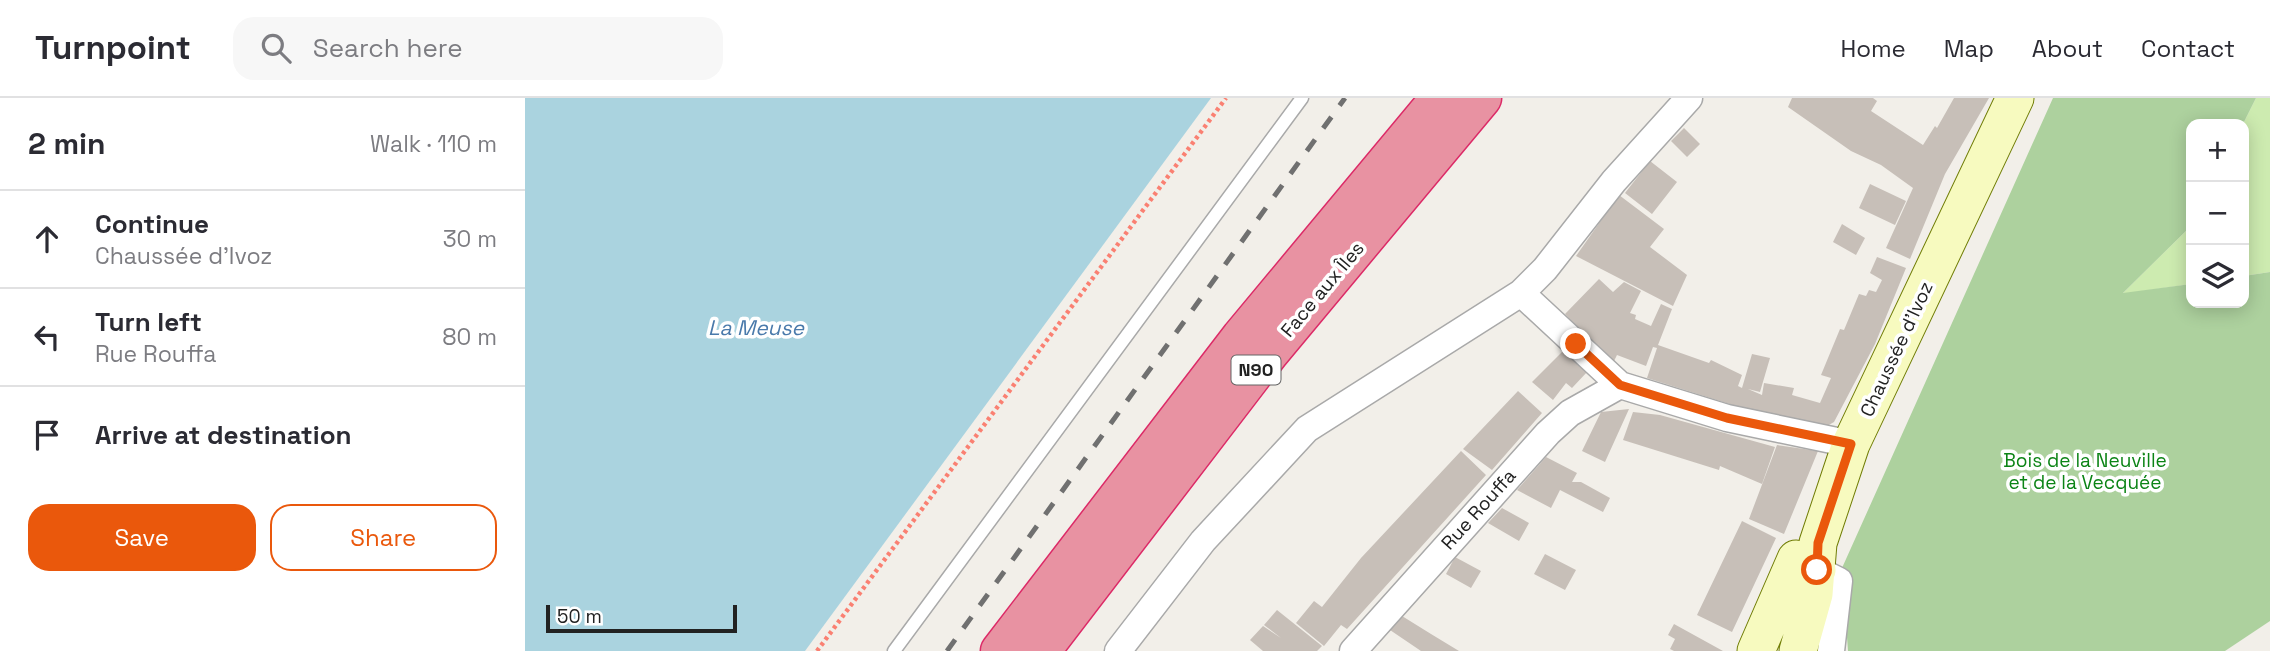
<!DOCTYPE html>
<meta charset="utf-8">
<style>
:root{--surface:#fff;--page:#f7f7f7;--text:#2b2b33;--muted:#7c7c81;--line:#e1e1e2;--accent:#ea580c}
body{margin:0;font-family:"Space Grotesk",sans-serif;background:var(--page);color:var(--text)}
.controls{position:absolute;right:21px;top:21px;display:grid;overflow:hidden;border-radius:14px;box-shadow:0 4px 18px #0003}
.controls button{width:63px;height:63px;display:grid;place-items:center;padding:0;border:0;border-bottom:2px solid var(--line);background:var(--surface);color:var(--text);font:35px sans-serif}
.scale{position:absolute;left:21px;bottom:18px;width:191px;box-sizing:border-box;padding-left:7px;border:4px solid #222;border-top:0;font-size:19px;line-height:24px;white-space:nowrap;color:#222;-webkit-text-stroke:5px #fff;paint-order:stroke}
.stop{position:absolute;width:21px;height:21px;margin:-16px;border:5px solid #ea580c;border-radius:50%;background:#fff}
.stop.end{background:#ea580c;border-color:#fff;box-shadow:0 2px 7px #0008}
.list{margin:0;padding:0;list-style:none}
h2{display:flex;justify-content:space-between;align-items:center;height:91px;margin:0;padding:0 28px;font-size:30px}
h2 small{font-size:23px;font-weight:400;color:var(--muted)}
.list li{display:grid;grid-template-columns:46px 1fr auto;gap:21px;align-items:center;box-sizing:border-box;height:98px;padding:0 28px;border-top:2px solid var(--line)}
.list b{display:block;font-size:26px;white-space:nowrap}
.list p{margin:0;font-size:23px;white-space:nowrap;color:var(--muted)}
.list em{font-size:23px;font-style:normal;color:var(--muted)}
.actions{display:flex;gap:14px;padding:21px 28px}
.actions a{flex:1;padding:16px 0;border:2px solid var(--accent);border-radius:21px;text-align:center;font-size:24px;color:var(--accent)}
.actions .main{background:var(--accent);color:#fff}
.icon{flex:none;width:38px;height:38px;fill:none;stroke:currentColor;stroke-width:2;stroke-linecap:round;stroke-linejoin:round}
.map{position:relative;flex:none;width:1745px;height:553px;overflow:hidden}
header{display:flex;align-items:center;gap:42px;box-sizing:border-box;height:98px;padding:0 35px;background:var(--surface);border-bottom:2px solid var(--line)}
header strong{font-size:33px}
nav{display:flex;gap:38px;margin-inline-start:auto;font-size:24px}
.search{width:490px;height:63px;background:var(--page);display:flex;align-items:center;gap:18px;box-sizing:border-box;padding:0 24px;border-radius:21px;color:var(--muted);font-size:26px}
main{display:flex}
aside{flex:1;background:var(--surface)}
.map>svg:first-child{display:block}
</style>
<header>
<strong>Turnpoint</strong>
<div class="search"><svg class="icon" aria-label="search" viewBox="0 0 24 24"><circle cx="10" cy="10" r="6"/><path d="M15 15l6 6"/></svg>Search here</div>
<nav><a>Home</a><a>Map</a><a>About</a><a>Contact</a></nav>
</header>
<main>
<aside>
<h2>2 min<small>Walk · 110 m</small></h2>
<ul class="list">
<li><svg class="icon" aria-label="ahead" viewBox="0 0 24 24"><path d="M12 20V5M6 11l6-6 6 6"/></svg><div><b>Continue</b><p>Chaussée d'Ivoz</p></div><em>30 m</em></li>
<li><svg class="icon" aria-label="left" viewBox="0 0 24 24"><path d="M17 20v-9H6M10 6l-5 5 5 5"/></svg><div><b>Turn left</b><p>Rue Rouffa</p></div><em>80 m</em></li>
<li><svg class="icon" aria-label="arrive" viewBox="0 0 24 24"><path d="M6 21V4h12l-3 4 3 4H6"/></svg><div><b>Arrive at destination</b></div></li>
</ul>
<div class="actions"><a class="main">Save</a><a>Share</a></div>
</aside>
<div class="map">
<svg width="1745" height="553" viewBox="0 0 1745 553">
<rect width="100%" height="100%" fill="#f2efe9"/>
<path fill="#cdebb0" d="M1731 0H1745V174L1719 178 1718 26Z
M1666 128V186L1597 196Z"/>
<path fill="#add19e" d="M1528 0H1731L1718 26H1666V128L1598 195 1666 186V205H1719V178L1745 174V523L1700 553H1323L1317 470Z"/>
<path fill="#aad3df" d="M0 0H686L280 553H0Z"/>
<path fill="#c7bfb8" d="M1267 0H1348L1352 3 1346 13 1398 47 1410 28 1412 30 1429 0H1464L1420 76 1385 161 1361 150 1388 90 1356 67 1326 53 1263 9Z
M1159 30 1175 46 1162 59 1146 43Z
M1125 63 1152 84 1127 116 1100 95Z
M1345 86 1381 103 1370 127 1334 110Z
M1094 97 1139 131 1125 149 1162 177 1148 208 1051 158Z
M1317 126 1340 140 1331 157 1308 144Z
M1352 159 1381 170 1350 246 1309 324 1302 328 1233 315 1122 280 1132 250 1128 249 1121 268 1092 257 1087 267 1040 216 1074 181 1088 194 1099 184 1116 193 1105 215 1111 217 1110 221 1126 228 1136 206 1147 211 1133 247 1184 265 1186 262 1217 277 1213 288 1217 290 1227 256 1245 260 1235 294 1223 291 1237 297 1239 285 1269 290 1267 297 1295 305 1306 280 1296 277 1315 231 1319 232 1334 196 1341 198 1344 192 1351 194 1357 182 1345 175Z
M1039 252 1063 273 1047 290 1041 285 1028 302 1007 284Z
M993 293 1017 315 967 372 938 351Z
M1104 311 1080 364 1057 353 1076 314Z
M1108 314 1135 317 1250 349 1237 386 1195 368 1194 372 1098 342Z
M1252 347 1293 353 1259 436 1224 421Z
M936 353 961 377 822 531 816 527 799 548 771 525 789 503 797 509 836 460Z
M1021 359 1052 375 1047 384H1056L1085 400 1078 414 1035 392 1026 410 992 392Z
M977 410 1004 425 994 443 963 425Z
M1217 423 1251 440 1207 534 1172 517Z
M1020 456 1051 472 1040 492 1009 476Z
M930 459 956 473 946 490 921 476Z
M752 512 797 548 792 553H738L725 542 738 528 756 540 739 527Z
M877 518 906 536 934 553H896L865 532Z
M1149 526 1198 553H1149L1145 551 1150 541 1143 537Z"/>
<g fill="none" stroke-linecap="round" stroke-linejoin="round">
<g stroke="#a9a9a9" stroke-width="15">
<path id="lane" d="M369 553 777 0"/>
</g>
<g stroke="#a9a9a9" stroke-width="29">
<path id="street" d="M996 195 1095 287
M1292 472 1314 483 1306 553
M593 553 678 443 782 331 996 195 1020 171 1089 83 1164 0
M828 553 1023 335 1045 315 1095 287 1202 320 1326 346"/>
</g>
<g stroke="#707d05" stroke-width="39">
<path id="secondary" d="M1231 553 1271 461 1292 472
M1273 553 1289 496 1293 445 1326 346 1490 0"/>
</g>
<g stroke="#dc2a67" stroke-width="41">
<path id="highway" d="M475 553 716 239 915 0
M516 553 745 254 957 0"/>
</g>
<path stroke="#fa8072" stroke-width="4.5" stroke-dasharray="3.5 3.5" stroke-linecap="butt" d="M292 553 701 0"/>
<use href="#lane" stroke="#fff" stroke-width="12"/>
<use href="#street" stroke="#fff" stroke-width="26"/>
<use href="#secondary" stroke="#f7fabf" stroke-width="37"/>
<use href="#highway" stroke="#e892a2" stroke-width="38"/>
<path stroke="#707070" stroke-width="5" stroke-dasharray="14 14" stroke-linecap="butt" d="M422 553 820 0"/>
</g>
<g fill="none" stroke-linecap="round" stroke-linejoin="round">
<path stroke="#ea580c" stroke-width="9" d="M1051 246 1095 287 1202 320 1326 346 1293 445 1292 472"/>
</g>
<g text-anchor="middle" stroke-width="7" stroke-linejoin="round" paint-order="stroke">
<rect fill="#fff" stroke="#646464" stroke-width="2" x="706.5" y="257.5" width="49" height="29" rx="5"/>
<g font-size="18" font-weight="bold" fill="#222">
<text x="731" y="278">N90</text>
</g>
<g font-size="19" fill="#222" stroke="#fff">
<text transform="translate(797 191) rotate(-50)" y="7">Face aux Îles</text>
<text transform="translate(1371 251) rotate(-65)" y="7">Chaussée d'Ivoz</text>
<text transform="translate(953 411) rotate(-48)" y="7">Rue Rouffa</text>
</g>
<g font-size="19" fill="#0c8416" stroke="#fff">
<text x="1560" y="369">Bois de la Neuville<tspan x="1560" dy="22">et de la Vecquée</tspan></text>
</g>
<g font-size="21" font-style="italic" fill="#4a7aab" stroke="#fff">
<text x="231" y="237">La Meuse</text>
</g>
</g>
</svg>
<div class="controls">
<button>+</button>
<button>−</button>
<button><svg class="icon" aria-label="layers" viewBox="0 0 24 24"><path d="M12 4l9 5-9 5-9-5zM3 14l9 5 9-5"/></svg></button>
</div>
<div class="scale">50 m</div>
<div class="stop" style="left:1292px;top:472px"></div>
<div class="stop end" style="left:1051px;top:246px"></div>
</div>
</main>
